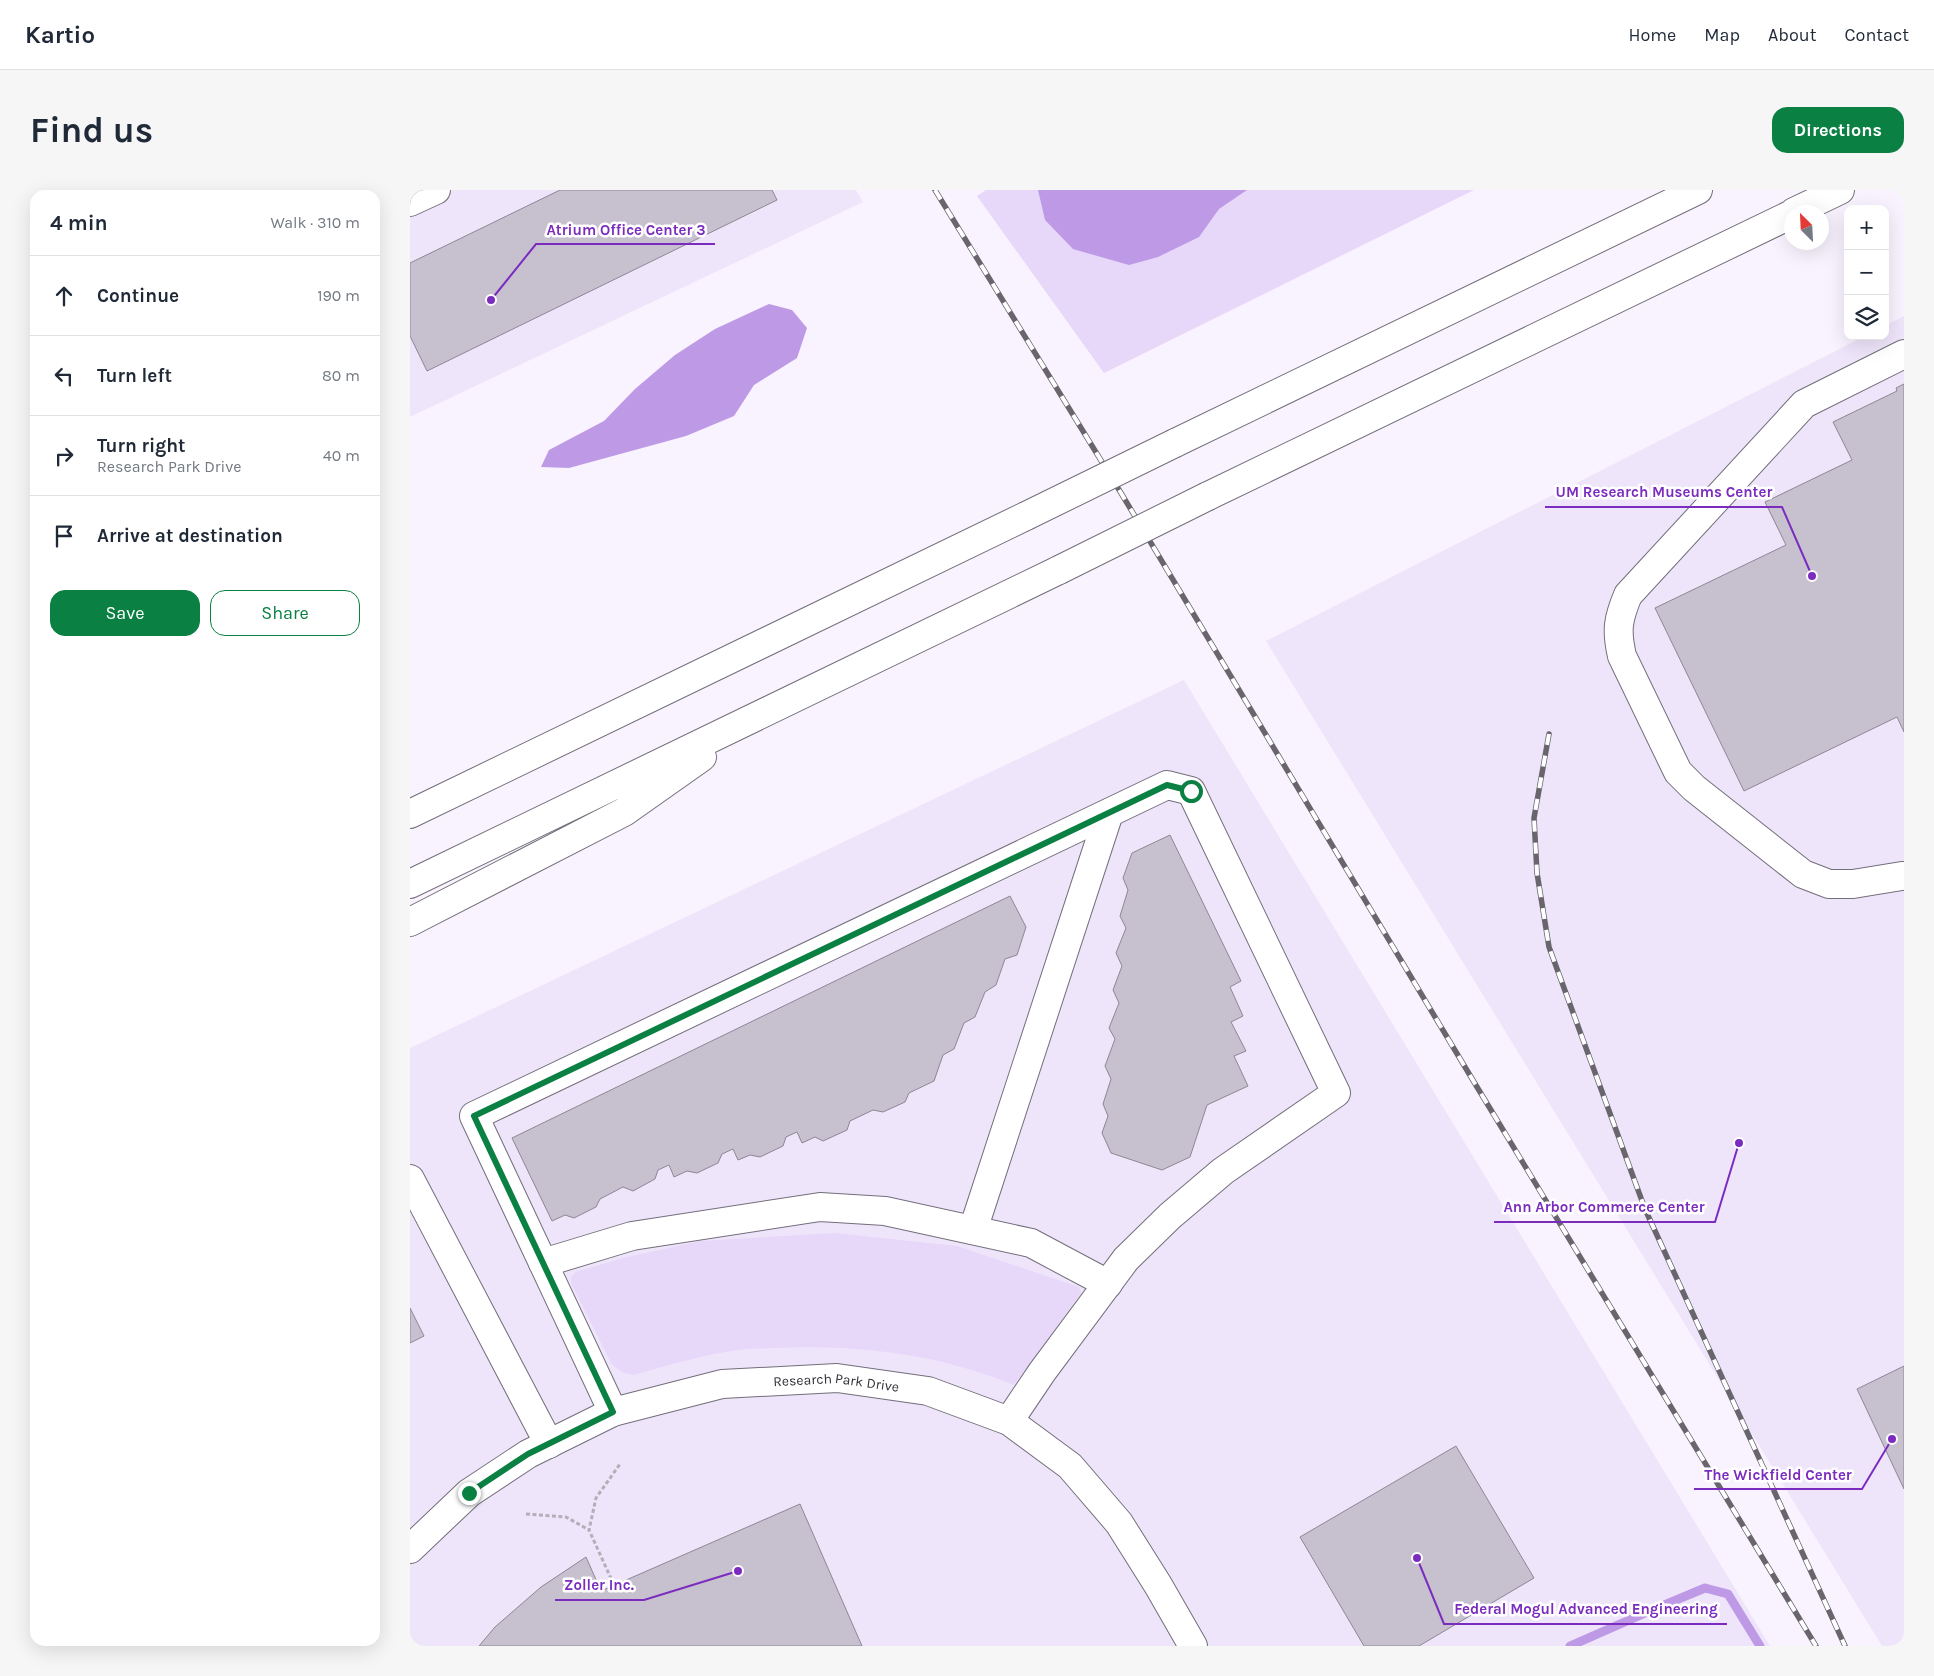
<!DOCTYPE html>
<meta charset="utf-8">
<style>
:root{--surface:#fff;--page:#f6f6f7;--text:#1f2937;--muted:#747a83;--line:#e0e1e3;--accent:#0b8043}
body{margin:0;font-family:Karla,sans-serif;background:var(--page);color:var(--text)}
.controls{position:absolute;right:15px;top:15px;display:grid;overflow:hidden;border-radius:10px;box-shadow:0 5px 20px #0002}
.controls button{width:45px;height:45px;display:grid;place-items:center;padding:0;border:0;border-bottom:1px solid var(--line);background:var(--surface);color:var(--text);font:25px sans-serif}
.compass{position:absolute;left:1374px;top:15px;width:45px;height:45px;border-radius:50%;background:var(--surface);box-shadow:0 5px 20px #0002;rotate:336deg}
.stop{position:absolute;width:15px;height:15px;margin:-11px;border:4px solid #0b8043;border-radius:50%;background:#fff}
.stop.end{background:#0b8043;border-color:#fff;box-shadow:0 1px 5px #0008}
.list{margin:0;padding:0;list-style:none}
h2{display:flex;justify-content:space-between;align-items:center;height:65px;margin:0;padding:0 20px;font-size:21px}
h2 small{font-size:16px;font-weight:400;color:var(--muted)}
.list li{display:grid;grid-template-columns:32px 1fr auto;gap:15px;align-items:center;box-sizing:border-box;height:80px;padding:0 20px;border-top:1px solid var(--line)}
.list b{display:block;font-size:19px;white-space:nowrap}
.list p{margin:0;font-size:16px;white-space:nowrap;color:var(--muted)}
.list em{font-size:16px;font-style:normal;color:var(--muted)}
.actions{display:flex;gap:10px;padding:15px 20px}
.actions a{flex:1;padding:11px 0;border:1px solid var(--accent);border-radius:15px;text-align:center;font-size:18px;color:var(--accent)}
.actions .main{background:var(--accent);color:#fff}
.icon{flex:none;width:28px;height:28px;fill:none;stroke:currentColor;stroke-width:2;stroke-linecap:round;stroke-linejoin:round}
.map{position:relative;flex:none;width:1494px;height:1456px;overflow:hidden;border-radius:15px}
header{display:flex;align-items:center;gap:30px;box-sizing:border-box;height:70px;padding:0 25px;background:var(--surface);border-bottom:1px solid var(--line)}
header strong{font-size:24px}
nav{display:flex;gap:28px;margin-inline-start:auto;font-size:18px}
.intro{display:flex;align-items:center;justify-content:space-between;box-sizing:border-box;height:120px;padding:0 30px}
h1{margin:0;font-size:35px}
.button{padding:12px 22px;border-radius:15px;background:var(--accent);color:#fff;font-size:18px;font-weight:700}
main{display:flex;gap:30px;padding:0 30px}
aside{flex:1;background:var(--surface);border-radius:15px;box-shadow:0 5px 20px #0002}
.map>svg:first-child{display:block}
</style>
<header>
<strong>Kartio</strong>
<nav><a>Home</a><a>Map</a><a>About</a><a>Contact</a></nav>
</header>
<div class="intro"><h1>Find us</h1><a class="button">Directions</a></div>
<main>
<aside>
<h2>4 min<small>Walk · 310 m</small></h2>
<ul class="list">
<li><svg class="icon" aria-label="ahead" viewBox="0 0 24 24"><path d="M12 20V5M6 11l6-6 6 6"/></svg><div><b>Continue</b></div><em>190 m</em></li>
<li><svg class="icon" aria-label="left" viewBox="0 0 24 24"><path d="M17 20v-9H6M10 6l-5 5 5 5"/></svg><div><b>Turn left</b></div><em>80 m</em></li>
<li><svg class="icon" aria-label="right" viewBox="0 0 24 24"><path d="M7 20v-9h11M14 6l5 5-5 5"/></svg><div><b>Turn right</b><p>Research Park Drive</p></div><em>40 m</em></li>
<li><svg class="icon" aria-label="arrive" viewBox="0 0 24 24"><path d="M6 21V4h12l-3 4 3 4H6"/></svg><div><b>Arrive at destination</b></div></li>
</ul>
<div class="actions"><a class="main">Save</a><a>Share</a></div>
</aside>
<div class="map">
<svg width="1494" height="1456" viewBox="0 0 1494 1456">
<rect width="100%" height="100%" fill="#f8f3fe"/>
<path fill="#efe5fb" d="M0 0H446L453 12 0 227Z
M1494 126V1456H1472L856 451 1455 146H1475V136Z
M774 490 1360 1456H0V858Z"/>
<path fill="#e7d7f9" d="M576 0H1064L694 183 567 6Z
M425 1043 547 1056 669 1097 671 1103 604 1195C529 1164 447 1154 366 1158 353 1159 340 1158 328 1160 293 1165 259 1175 224 1185 214 1183 208 1181 201 1173L161 1093V1087L165 1082 213 1068 290 1051Z"/>
<path fill="#be99e6" d="M628 0H837L809 19 789 47 748 67 719 75 663 59 635 30Z
M359 114 382 120 397 138 387 168 344 195 324 226 276 246 159 278 131 277 139 260 194 231 225 199 265 165 305 139Z"/>
<g fill="none" stroke-linecap="round" stroke-linejoin="round">
<path stroke="#be99e6" stroke-width="9" d="M1160 1456 1242 1420 1295 1398 1318 1404 1350 1456"/>
</g>
<path fill="#c7c1cf" stroke="#8d8794" d="M150 0H362L367 10 17 181 0 146V73Z
M1494 194V542L1487 527 1334 601 1245 418 1376 355 1355 312 1442 270 1423 232 1487 201 1486 198Z
M760 645 831 791 820 797 833 826 821 832 836 861 824 866 838 896 797 915 780 967 752 980 701 963 692 943 698 926 693 914 701 889 695 876 705 849 699 838 709 813 703 800 712 776 706 763 716 738 710 726 718 700 713 688 722 663Z
M600 706 616 737 607 765 595 769 586 795 575 802 565 827 554 833 544 859 533 865 524 891 499 903 495 912 473 922 463 920 440 931 437 940 413 951 405 947 392 953 387 942 376 947 373 956 350 967 340 965 328 970 323 959 312 964 308 973 287 983 277 981 264 987 259 975 248 980 245 989 223 1001 213 997 190 1009 186 1017 164 1028 155 1025 142 1031 102 948Z
M0 1118 14 1146 0 1153Z
M1494 1176V1299L1447 1199Z
M1046 1256 1124 1388 1009 1456H954L890 1347Z
M390 1314 452 1456H69L85 1437 131 1397 176 1367 191 1401Z"/>
<g fill="none" stroke-linecap="round" stroke-linejoin="round">
<g stroke="#736e7a" stroke-width="30">
<g id="minor">
<path d="M0 12 26 0"/>
<path d="M1492 686 1443 694H1419L1393 684 1284 598 1268 582 1212 466C1206 440 1208 429 1218 405L1394 214 1494 164"/>
<path d="M0 989 139 1254"/>
<path d="M563 1040 699 623"/>
<path d="M133 1073 222 1046 410 1017 475 1021 621 1053 698 1094"/>
<path d="M203 1222 64 926 757 595 781 601 926 903 813 981 760 1026 716 1069 632 1182 599 1231"/>
<path id="s1" d="M0 1359 59 1303 118 1264 203 1222 312 1194 427 1188 518 1201 599 1231 660 1276 709 1333 748 1395 783 1456"/>
</g>
</g>
<g stroke="#736e7a" stroke-width="30">
<path id="highway" d="M1384 22 1430 0
M765 253 1288 0
M798 306 1382 24
M0 624 616 326
M0 694 649 380
M0 732 214 622 292 567"/>
</g>
<path stroke="#b3afb8" stroke-width="3" stroke-dasharray="4 2.5" stroke-linecap="butt" d="M116 1324 156 1327 179 1340
M204 1395 179 1340 186 1308 210 1274"/>
<use href="#minor" stroke="#fff" stroke-width="28"/>
<use href="#highway" stroke="#fff" stroke-width="28"/>
<g stroke="#69656d" stroke-width="5.5">
<path id="rail" d="M525 0 711 303 1064 892 1406 1456
M1139 544 1124 628 1127 683 1139 757 1235 1019 1435 1456"/>
</g>
<use href="#rail" stroke="#fff" stroke-width="4" stroke-dasharray="11" stroke-linecap="butt"/>
<g stroke="#736e7a" stroke-width="30" stroke-linecap="butt">
<path id="highway-bridge" d="M616 326 765 253
M649 380 798 306"/>
</g>
<use href="#highway-bridge" stroke="#fff" stroke-width="28"/>
</g>
<g fill="none" stroke-linecap="round" stroke-linejoin="round">
<path stroke="#0b8043" stroke-width="6" d="M59 1303 118 1264 203 1222 64 926 757 595 781 601"/>
</g>
<g text-anchor="middle" stroke-width="5" stroke-linejoin="round" paint-order="stroke">
<g font-size="14" fill="#312e34" stroke="#fff">
<text dy="5" stroke="none"><textPath href="#s1" startOffset="474">Research Park Drive</textPath></text>
</g>
</g>
<path fill="none" stroke="#7b2cbf" stroke-width="2" d="M81 110L126 54H305M1402 386L1372 317H1135M1329 953L1305 1032H1084M1482 1249L1452 1299H1284M328 1381L234 1410H145M1007 1368L1034 1434H1317"/>
<g fill="#7b2cbf" stroke="#fff" stroke-width="2">
<circle cx="81" cy="110" r="5"/>
<circle cx="1402" cy="386" r="5"/>
<circle cx="1329" cy="953" r="5"/>
<circle cx="1482" cy="1249" r="5"/>
<circle cx="328" cy="1381" r="5"/>
<circle cx="1007" cy="1368" r="5"/>
</g>
<g font-size="15" text-anchor="middle" font-weight="bold" fill="#7b2cbf" stroke="#fff" stroke-width="5" stroke-linejoin="round" paint-order="stroke">
<text x="216" y="45">Atrium Office Center 3</text>
<text x="1254" y="307">UM Research Museums Center</text>
<text x="1194" y="1022">Ann Arbor Commerce Center</text>
<text x="1368" y="1290">The Wickfield Center</text>
<text x="189" y="1400">Zoller Inc.</text>
<text x="1176" y="1424">Federal Mogul Advanced Engineering</text>
</g>
</svg>
<div class="controls">
<button>+</button>
<button>−</button>
<button><svg class="icon" aria-label="layers" viewBox="0 0 24 24"><path d="M12 4l9 5-9 5-9-5zM3 14l9 5 9-5"/></svg></button>
</div>
<svg class="compass" viewBox="-18 -18 36 36"><path d="M0-13l5 13h-10z" fill="#e53935"/><path d="M0 13l5-13h-10z" fill="#747a83"/></svg>
<div class="stop" style="left:781px;top:601px"></div>
<div class="stop end" style="left:59px;top:1303px"></div>
</div>
</main>
